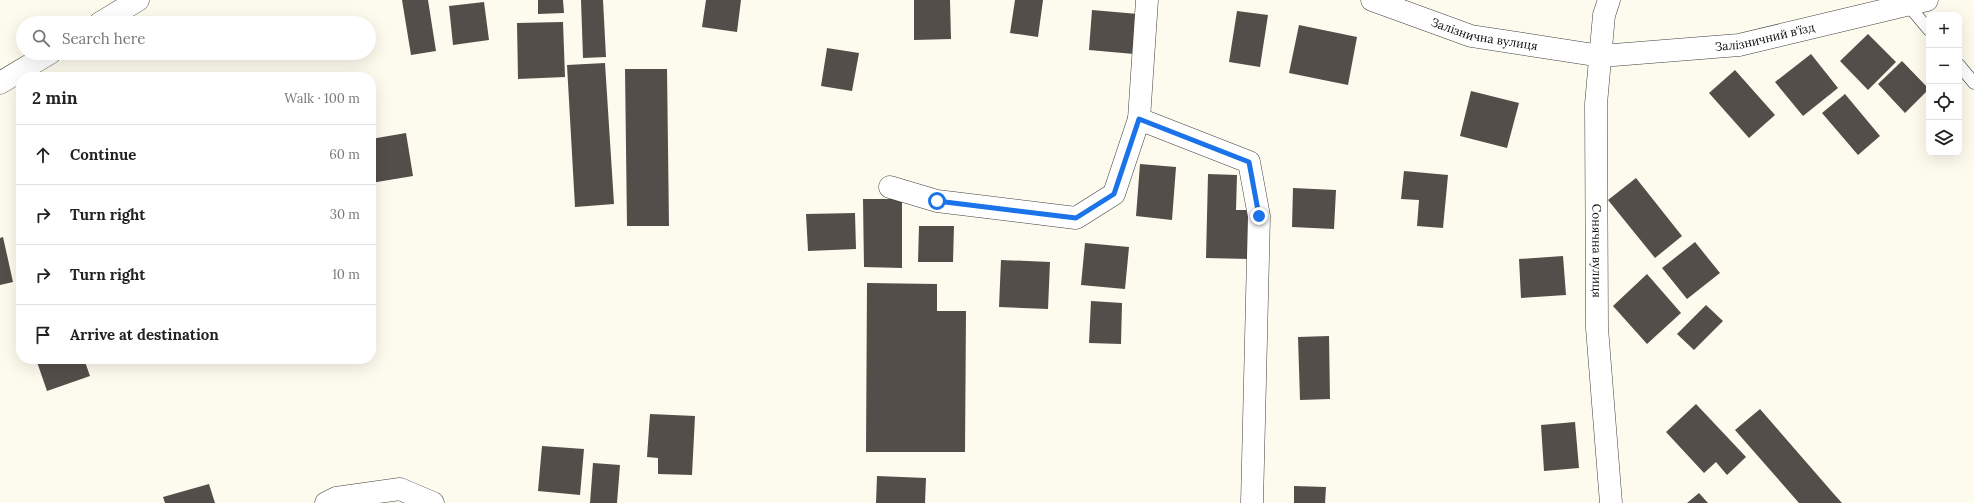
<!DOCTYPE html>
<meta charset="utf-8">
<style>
:root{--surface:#fff;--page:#f2f2f2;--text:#222;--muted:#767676;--line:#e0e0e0}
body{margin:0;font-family:Lora,serif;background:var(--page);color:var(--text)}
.controls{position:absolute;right:12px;top:12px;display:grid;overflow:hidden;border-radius:8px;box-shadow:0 4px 16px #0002}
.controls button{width:36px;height:36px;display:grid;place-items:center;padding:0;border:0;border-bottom:1px solid var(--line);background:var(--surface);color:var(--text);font:20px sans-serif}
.stop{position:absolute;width:12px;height:12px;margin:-9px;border:3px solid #1a73e8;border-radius:50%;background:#fff}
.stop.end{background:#1a73e8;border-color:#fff;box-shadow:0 1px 4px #0008}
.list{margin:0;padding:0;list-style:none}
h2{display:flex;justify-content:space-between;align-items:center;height:52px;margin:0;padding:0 16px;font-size:17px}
h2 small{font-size:13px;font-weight:400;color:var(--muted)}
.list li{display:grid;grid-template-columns:26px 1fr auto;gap:12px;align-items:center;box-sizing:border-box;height:60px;padding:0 16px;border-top:1px solid var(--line)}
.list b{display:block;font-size:15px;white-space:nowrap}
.list em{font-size:13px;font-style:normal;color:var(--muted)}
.icon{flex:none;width:22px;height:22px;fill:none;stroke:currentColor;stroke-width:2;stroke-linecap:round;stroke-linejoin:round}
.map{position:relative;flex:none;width:1974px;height:503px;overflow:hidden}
.search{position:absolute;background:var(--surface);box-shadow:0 4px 16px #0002;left:16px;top:16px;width:360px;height:44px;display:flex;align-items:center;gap:10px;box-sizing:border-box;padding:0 14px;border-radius:22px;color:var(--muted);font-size:15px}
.panel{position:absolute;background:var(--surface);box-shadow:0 4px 16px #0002;left:16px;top:72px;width:360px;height:292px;border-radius:16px}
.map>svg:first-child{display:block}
</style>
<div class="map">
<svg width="1974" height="503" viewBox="0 0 1974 503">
<rect width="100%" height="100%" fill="#fdfaee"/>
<path fill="#544e4a" d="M402 0H428L436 51 411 55Z
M538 0H563L564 13 538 14Z
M581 0H603L606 57 583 58Z
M706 0H741L737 32 702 27Z
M914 0H950L951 39 914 40Z
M1015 0H1043L1038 37 1010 33Z
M484 2 489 40 453 45 449 6Z
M1092 10 1138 14 1134 54 1089 50Z
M1237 11 1268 15 1260 67 1229 62Z
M563 22 565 77 518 79 517 23Z
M1299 25 1357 37 1348 85 1289 73Z
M1868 34 1896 62 1868 90 1840 61Z
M827 48 859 53 852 91 821 86Z
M1811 54 1838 88 1803 116 1775 82Z
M1902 61 1929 89 1905 113 1878 84Z
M605 63 614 204 575 207 567 65Z
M625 69H667L669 226H627Z
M1735 70 1775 115 1749 138 1709 93Z
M1471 91 1519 103 1507 148 1460 136Z
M1845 94 1880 136 1858 155 1822 113Z
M406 133 413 176 371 183V139Z
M1140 164 1176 167 1172 220 1136 216Z
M1404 171 1448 175 1443 228 1417 226 1419 200 1401 199Z
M1208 174 1237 175 1236 210H1250L1249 259 1206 258Z
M1636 178 1682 236 1655 258 1608 200Z
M1293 188 1336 190 1334 229 1292 227Z
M863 199H902V268L864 267Z
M855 213 856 249 808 251 806 214Z
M919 226H954L953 262H918Z
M3 237 13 282 0 285V238Z
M1695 242 1720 273 1687 299 1662 268Z
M1085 243 1129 247 1125 289 1081 285Z
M1563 256 1566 295 1521 298 1519 259Z
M1001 260 1050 262 1048 309 999 307Z
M1647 274 1681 313 1647 344 1613 306Z
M867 283 937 284V311H966L965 452H866Z
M1091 301 1122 303 1121 344 1089 343Z
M1706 305 1723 321 1694 350 1677 334Z
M1329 336 1330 399 1300 400 1298 337Z
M36 359H84L90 376 47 391Z
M1696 404 1746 457 1727 475 1716 462 1704 473 1666 432Z
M1760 409 1833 493 1842 503H1799L1735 430Z
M650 414 695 416 692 475 658 474V458L647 457Z
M1575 422 1579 468 1544 471 1541 425Z
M542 446 584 449 580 495 538 491Z
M593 463 620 465 617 503H590Z
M877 476 926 478 925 503H876Z
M209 484 215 503H165L163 497Z
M1294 486 1326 487 1325 503H1294Z
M1699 493 1708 503H1687Z"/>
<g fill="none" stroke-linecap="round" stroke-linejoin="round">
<g stroke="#3f3f3f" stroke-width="13">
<path id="lane" d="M1908 5 1929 30
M1959 65 1974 83"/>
</g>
<g stroke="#3f3f3f" stroke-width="23">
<g id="street">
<path d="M1147 0 1139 119 1249 162 1259 216 1252 503"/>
<path id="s1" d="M1372 0 1471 36 1601 56 1739 45 1927 0"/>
<path id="s2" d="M1609 0 1604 15 1596 104 1597 328 1611 503"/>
<path d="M100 23 138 0"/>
<path d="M0 83 50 53"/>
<path d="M890 187 937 201 1076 218 1114 194 1139 119"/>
<path d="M326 503 336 498 400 489 433 503"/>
</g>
</g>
<use href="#lane" stroke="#fff" stroke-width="12"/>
<use href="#street" stroke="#fff" stroke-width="22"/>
</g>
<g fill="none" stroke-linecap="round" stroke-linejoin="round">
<path stroke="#1a73e8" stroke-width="5" d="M937 201 1076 218 1114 194 1139 119 1249 162 1259 216"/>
</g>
<g text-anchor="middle" stroke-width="4" stroke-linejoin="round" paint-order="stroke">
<g font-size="12" fill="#0c0c0c" stroke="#fff">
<text dy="4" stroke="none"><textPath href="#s1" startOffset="118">Залізнична вулиця</textPath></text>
<text dy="4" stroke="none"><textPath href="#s1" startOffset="402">Залізничний в'їзд</textPath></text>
<text dy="4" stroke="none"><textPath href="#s2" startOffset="252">Сонячна вулиця</textPath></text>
</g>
</g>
</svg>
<div class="controls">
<button>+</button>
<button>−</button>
<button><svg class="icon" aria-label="locate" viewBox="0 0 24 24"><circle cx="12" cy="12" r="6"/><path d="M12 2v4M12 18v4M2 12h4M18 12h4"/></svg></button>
<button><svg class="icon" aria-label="layers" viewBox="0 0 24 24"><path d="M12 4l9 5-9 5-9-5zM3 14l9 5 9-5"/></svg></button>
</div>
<div class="stop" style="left:937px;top:201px"></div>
<div class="stop end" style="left:1259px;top:216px"></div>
<div class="search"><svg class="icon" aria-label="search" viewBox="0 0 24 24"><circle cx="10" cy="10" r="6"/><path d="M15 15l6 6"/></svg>Search here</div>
<section class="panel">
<h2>2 min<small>Walk · 100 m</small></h2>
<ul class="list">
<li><svg class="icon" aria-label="ahead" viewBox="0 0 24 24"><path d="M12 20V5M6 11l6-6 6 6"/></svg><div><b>Continue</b></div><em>60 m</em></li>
<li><svg class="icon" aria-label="right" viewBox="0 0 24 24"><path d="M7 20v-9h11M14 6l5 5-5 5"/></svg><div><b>Turn right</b></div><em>30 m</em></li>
<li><svg class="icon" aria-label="right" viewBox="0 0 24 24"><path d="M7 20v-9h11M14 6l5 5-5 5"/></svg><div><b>Turn right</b></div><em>10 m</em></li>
<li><svg class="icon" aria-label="arrive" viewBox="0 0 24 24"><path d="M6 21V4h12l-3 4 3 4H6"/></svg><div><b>Arrive at destination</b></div></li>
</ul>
</section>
</div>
